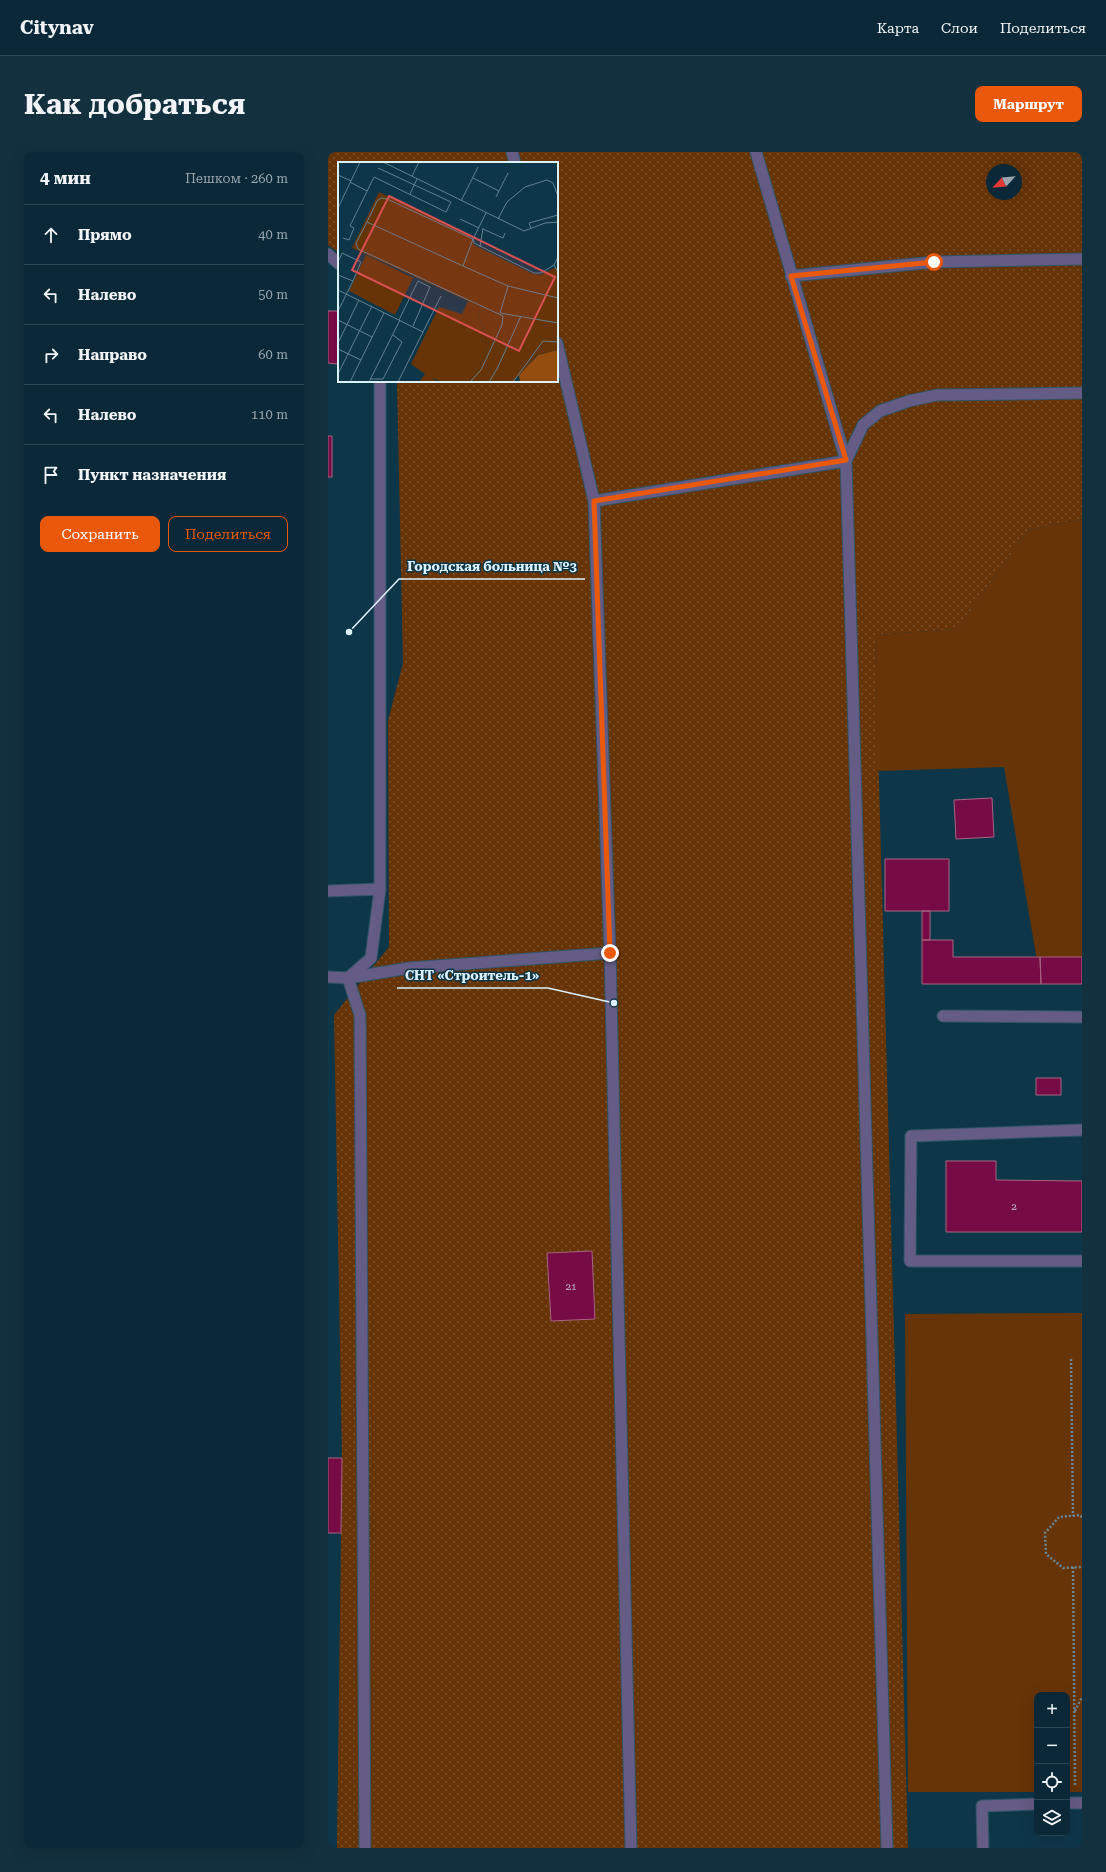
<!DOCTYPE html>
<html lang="ru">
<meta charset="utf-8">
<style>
:root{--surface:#0a2837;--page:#13303f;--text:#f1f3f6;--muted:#99a6ad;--line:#2a4452;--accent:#ea580c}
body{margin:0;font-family:"Roboto Serif",serif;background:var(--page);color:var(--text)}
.controls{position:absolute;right:12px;bottom:12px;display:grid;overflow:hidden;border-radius:8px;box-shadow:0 4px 16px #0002}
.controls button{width:36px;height:36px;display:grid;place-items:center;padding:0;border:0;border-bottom:1px solid var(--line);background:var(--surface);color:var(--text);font:20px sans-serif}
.compass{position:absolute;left:658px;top:12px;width:36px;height:36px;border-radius:50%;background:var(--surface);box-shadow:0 4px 16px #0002;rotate:244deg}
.stop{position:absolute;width:12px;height:12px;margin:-9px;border:3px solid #ea580c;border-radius:50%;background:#fff}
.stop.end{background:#ea580c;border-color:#fff;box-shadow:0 1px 4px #0008}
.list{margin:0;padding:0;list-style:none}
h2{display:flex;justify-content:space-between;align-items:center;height:52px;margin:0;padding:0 16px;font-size:17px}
h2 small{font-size:13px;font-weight:400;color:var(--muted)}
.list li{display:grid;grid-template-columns:26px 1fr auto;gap:12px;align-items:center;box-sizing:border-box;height:60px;padding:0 16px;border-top:1px solid var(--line)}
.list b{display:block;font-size:15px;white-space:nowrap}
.list em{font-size:13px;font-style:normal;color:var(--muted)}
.actions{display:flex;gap:8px;padding:12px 16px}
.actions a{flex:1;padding:9px 0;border:1px solid var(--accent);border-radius:8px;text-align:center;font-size:14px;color:var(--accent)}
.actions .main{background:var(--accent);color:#fff}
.icon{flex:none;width:22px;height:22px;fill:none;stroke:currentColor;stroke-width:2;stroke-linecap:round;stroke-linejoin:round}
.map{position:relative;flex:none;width:754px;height:1696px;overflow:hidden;border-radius:8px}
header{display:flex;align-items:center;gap:24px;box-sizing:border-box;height:56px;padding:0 20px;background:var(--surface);border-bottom:1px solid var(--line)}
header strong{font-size:19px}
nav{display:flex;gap:22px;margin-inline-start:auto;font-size:14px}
.intro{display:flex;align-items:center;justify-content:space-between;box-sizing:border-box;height:96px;padding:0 24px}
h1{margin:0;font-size:28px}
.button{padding:10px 18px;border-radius:8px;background:var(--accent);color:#fff;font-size:14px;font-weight:700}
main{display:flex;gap:24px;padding:0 24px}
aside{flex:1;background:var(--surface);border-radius:8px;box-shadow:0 4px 16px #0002}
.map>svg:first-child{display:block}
</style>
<header>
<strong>Citynav</strong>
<nav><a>Карта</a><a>Слои</a><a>Поделиться</a></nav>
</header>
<div class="intro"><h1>Как добраться</h1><a class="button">Маршрут</a></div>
<main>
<aside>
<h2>4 мин<small>Пешком · 260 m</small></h2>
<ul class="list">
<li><svg class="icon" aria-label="ahead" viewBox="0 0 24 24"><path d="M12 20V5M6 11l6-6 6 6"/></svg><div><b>Прямо</b></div><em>40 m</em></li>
<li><svg class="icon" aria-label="left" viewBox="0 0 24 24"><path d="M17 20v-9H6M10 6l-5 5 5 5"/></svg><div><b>Налево</b></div><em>50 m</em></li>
<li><svg class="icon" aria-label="right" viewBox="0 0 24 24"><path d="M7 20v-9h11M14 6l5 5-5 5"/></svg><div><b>Направо</b></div><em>60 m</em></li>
<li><svg class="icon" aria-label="left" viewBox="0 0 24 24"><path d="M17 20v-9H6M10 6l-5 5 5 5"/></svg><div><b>Налево</b></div><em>110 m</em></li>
<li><svg class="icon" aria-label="arrive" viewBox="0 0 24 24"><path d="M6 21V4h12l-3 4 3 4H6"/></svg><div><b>Пункт назначения</b></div></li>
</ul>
<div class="actions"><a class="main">Сохранить</a><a>Поделиться</a></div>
</aside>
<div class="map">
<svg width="754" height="1696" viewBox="0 0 754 1696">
<defs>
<pattern id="grass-dots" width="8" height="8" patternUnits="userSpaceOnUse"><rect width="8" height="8" fill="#673407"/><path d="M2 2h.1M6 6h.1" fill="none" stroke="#7c522c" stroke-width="1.8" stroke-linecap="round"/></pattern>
</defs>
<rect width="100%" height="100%" fill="#0e3649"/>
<path fill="url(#grass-dots)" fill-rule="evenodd" d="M0 0H754V367L700 378 629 477 547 483 580 1696H9L14 1306 6 863 61 795 60 569 75 511 69 229H229V11H11V101L0 93ZM664 18H688V42H664Z"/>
<path fill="#673407" d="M754 367V832H713L676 615 550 619 547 483 629 477 700 378Z
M754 1161V1640H739V1543H709V1640H580L577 1162Z"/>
<path fill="#760b46" stroke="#a76580" d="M0 159H10V212L0 211Z
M0 284H4V325H0Z
M664 646 666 685 628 687 626 648Z
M557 707H621V759H557Z
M594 759H602V788H594Z
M594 788H625V805H712L713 832H594Z
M712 805H754V832H713Z
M708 926H733V943H708Z
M618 1009H668V1028L754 1029V1080H618Z
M264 1099 267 1167 223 1169 219 1101Z
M0 1306H14L13 1381H0Z"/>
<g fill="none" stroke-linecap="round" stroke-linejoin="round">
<g stroke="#2f5466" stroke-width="13">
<path id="service" d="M184 0 187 11
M0 102 11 112
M463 124 606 110 754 107
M266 349 518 309 428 0
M0 739 52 737
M282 801 303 1696
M0 825 20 826 43 806 52 737V229
M615 864 754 865
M754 978 583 984 582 1109H754
M739 1651H754
M37 1696 32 863 20 826 81 816 282 801 266 349 229 191
M559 1696 518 309 535 273 552 259 581 249 609 243 754 241
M655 1696 654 1654 709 1652"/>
</g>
<path stroke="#688898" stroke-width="2.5" stroke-dasharray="2 2" stroke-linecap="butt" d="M743 1207 745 1364
M754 1365 752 1363 731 1365 717 1381 718 1402 735 1416 754 1415
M745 1415 747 1633
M747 1559 754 1545"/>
<use href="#service" stroke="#655c85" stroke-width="11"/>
</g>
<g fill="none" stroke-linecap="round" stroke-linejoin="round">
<path stroke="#ea580c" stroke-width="5" d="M282 801 266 349 518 308 463 124 606 110"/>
</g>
<g text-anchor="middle" stroke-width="3" stroke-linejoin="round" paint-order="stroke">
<g font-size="10" fill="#c3b8d0">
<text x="686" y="1058">2</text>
<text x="243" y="1138">21</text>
</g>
</g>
<g transform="translate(10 10)">
<rect width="220" height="220" fill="#0e3649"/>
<path d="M41 30 132 74 136 83 193 111 203 113 216 106 220 107V188L199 193 175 220H130L140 208 152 182 143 179 146 165 140 154 143 145 14 86Z" fill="#673407"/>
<path d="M220 188V220H182L181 213 200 193Z" fill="#944c0f"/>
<path d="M28 93 75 116 57 153 11 129ZM130 139 143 145 140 154 146 165 143 179 152 182 140 208 130 220H104L92 215 101 220H81L87 212 73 202 101 145 124 152Z" fill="#673407"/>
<path fill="none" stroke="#618191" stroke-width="1" d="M45 0 186 69 207 61 220 60M0 13 13 19M74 14 81 0M135 16 161 29M12 20 29 29M72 32 79 17M158 35 170 11M123 39 140 5M0 46 22 0M148 51 135 77 136 81 196 111H203L216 103M122 57 141 66M160 57 169 40 187 25 209 18 215 21 220 34M29 60 18 81 20 87 165 154 164 163 143 208 132 220M193 66 191 61 220 53M145 67 165 76 167 71M5 76 11 78 16 66 12 64 36 15 108 50 113 40 40 6M142 85 145 66M220 95 216 103 220 110M125 104 29 60 39 39 43 36 49 37 135 77 125 104 170 124 220 136M0 113 15 119 23 100 4 91 1 98M170 124 162 151 220 161M0 128 85 170M0 149 15 119M0 158 34 175M61 158 80 119 92 125 75 164M0 181 21 138M0 187 23 198M0 212 34 144M33 217H45L64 180 55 173M12 220 46 151M31 220 62 158M60 220 103 134M151 220 159 207 183 154M175 220 205 179 220 180"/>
<path fill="#d75053" fill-opacity="0.15" stroke="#d75053" stroke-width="2" d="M51 34 217 115 181 189 14 108Z"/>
<rect width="220" height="220" fill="none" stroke="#ddf2fe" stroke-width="2"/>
</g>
<path fill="none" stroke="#ddf2fe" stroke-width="1.5" d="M21 480L71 427H257M286 851L220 836H69"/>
<g fill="#ddf2fe" stroke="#0e3649" stroke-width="1.5">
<circle cx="21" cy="480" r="4"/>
<circle cx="286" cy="851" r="4"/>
</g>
<g font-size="13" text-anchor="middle" font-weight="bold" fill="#ddf2fe" stroke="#0e3649" stroke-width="3" stroke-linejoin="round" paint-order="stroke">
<text x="164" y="419">Городская больница №3</text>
<text x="144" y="828">СНТ «Строитель-1»</text>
</g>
</svg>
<div class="controls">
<button>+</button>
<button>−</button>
<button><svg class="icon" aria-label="locate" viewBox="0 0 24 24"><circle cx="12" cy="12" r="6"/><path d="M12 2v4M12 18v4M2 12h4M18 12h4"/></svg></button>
<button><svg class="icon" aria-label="layers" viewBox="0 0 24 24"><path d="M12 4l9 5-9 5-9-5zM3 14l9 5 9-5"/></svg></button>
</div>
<svg class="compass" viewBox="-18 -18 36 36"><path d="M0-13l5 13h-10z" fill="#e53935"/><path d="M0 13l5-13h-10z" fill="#99a6ad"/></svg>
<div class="stop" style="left:606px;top:110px"></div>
<div class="stop end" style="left:282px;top:801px"></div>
</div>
</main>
